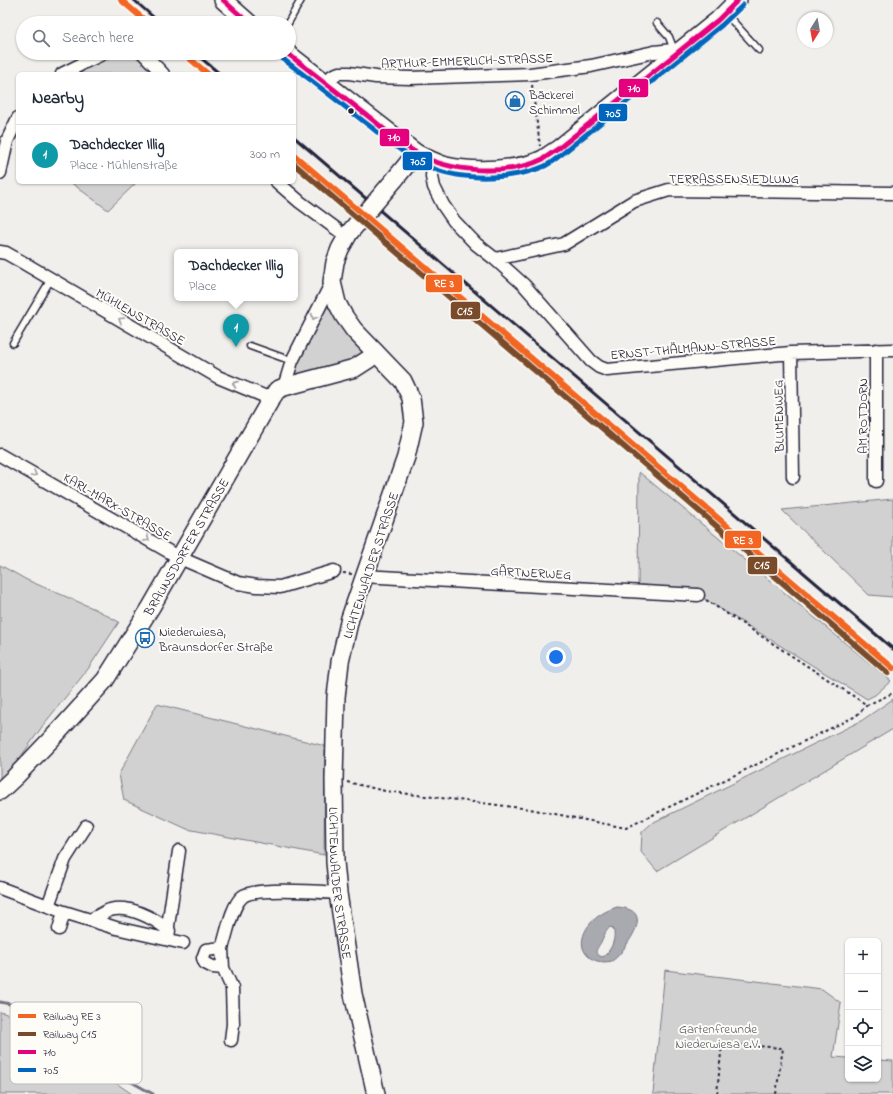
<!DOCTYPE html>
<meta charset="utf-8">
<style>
:root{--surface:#fff;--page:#f2f2f3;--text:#1f2937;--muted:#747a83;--line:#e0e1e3;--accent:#0b8043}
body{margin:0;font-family:"Indie Flower",sans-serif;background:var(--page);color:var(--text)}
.controls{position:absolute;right:12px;bottom:12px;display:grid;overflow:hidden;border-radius:6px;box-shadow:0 1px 3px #0004}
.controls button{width:36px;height:36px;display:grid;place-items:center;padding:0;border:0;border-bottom:1px solid var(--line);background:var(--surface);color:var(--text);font:20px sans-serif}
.compass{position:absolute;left:797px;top:12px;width:36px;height:36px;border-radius:50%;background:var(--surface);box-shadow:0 1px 3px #0004;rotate:191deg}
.you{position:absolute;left:556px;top:657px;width:14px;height:14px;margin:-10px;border:3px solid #fff;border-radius:50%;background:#1a73e8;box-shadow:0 0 0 6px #1a73e833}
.badge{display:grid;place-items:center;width:26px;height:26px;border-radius:50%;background:var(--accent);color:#fff;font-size:13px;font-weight:700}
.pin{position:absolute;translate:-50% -33px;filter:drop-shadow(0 1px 2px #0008)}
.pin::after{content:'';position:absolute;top:21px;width:14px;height:12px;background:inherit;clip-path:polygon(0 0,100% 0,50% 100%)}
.popup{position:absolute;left:174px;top:249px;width:124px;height:52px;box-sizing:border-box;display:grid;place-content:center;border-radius:6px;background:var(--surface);filter:drop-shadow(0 1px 3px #0005);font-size:13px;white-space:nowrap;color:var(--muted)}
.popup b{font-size:15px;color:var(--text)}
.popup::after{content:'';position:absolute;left:50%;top:100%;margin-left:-8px;border:8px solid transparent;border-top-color:var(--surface)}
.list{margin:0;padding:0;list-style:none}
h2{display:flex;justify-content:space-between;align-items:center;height:52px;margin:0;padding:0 16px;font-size:17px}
h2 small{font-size:13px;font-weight:400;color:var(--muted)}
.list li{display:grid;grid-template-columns:26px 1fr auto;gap:12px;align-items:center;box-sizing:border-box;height:60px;padding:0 16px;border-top:1px solid var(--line)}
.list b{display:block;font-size:15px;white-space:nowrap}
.list p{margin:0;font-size:13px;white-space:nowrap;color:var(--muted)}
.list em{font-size:13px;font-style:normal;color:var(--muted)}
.icon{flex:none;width:22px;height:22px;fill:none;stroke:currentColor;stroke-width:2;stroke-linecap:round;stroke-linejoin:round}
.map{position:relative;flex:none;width:893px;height:1094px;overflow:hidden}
.search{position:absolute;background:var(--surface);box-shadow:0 1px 3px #0004;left:16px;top:16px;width:280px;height:44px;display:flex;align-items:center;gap:10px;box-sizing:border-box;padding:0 14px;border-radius:22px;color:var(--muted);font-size:15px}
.panel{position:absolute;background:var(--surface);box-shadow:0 1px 3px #0004;left:16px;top:72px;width:280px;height:112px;border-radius:6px}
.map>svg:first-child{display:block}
</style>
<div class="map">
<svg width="893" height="1094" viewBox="0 0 893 1094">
<rect width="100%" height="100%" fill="#f0efec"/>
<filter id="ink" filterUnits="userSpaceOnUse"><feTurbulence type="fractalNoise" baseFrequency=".025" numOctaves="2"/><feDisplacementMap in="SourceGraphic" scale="8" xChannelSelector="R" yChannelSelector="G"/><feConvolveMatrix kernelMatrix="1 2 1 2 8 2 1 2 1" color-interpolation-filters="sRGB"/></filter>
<g filter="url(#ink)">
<path fill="#d2d1d1" stroke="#7a7a86" d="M117 53C137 53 141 60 153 74H74Z
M70 182H137L108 210Z
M332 282 375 352 284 387Z
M639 472 891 681 875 695 867 699 698 595 638 592Z
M893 499V597L869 595 782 510Z
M0 565 27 580 95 609 119 622 88 669 44 724 10 772 0 781Z
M893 699V729L657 871 641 852 642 832 652 823 861 721Z
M157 704 325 746 324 855 187 829 124 800 119 774Z
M665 970 822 989 841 1003 833 1057 848 1058V1079H878V1060L893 1061V1094H653Z
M0 1012 27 1020 50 1042 87 1063 132 1094H0Z"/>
<path fill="#a9a9b0" stroke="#737381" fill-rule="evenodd" d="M617 907C646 909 639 927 627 944 623 950 618 957 612 961 590 966 574 949 587 928 594 917 605 911 617 907ZM610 927 613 928C617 938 611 951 603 957 591 954 598 948 601 942 604 936 605 932 610 927Z"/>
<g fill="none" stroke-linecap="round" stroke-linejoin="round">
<path stroke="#737381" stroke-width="3" d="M0 1002 15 1005 37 1012 50 1027 66 1039 79 1048 101 1059 113 1066 128 1080 153 1094"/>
<g stroke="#22223b" stroke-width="9">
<path id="lane" d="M726 14 759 50
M288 23 301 0
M657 23 669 37 674 50
M13 343 51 279
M250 346 292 361"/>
</g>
<g stroke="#22223b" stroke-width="15">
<path id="street" d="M143 53 163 74
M85 62 104 53
M62 74 80 65
M327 84 332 76 339 73H349L376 77 410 78 530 74 591 66 654 52 682 49
M433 161 432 177 434 187 443 205 454 221 476 244 495 259 524 285 591 361 599 367 607 370 791 353 893 350
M0 173 7 141 18 118
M277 182 300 202 346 236
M0 252 6 253 22 262 218 377 271 399
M495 259 564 244 634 201 669 190 893 193
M791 353 793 477
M284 387 292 361 332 282
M0 455 180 558 238 583 257 586 280 587 334 571
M876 481V350
M363 576 698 595
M0 888 64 912 116 928 183 943
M48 906 65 859 86 826
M90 920C97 917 104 912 110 910 129 905 155 918 169 931
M59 929 64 912
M169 940 168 926 179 851
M222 948 223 968 232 988 233 1024 231 1040
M223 968 213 967 205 963 203 958 206 950 222 948C227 934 231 907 242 897 252 887 321 892 338 893"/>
</g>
<g stroke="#22223b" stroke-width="20">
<g id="secondary">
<path d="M223 0 249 23"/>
<path d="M287 53 416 153C426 158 436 163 446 166 472 172 519 171 543 159 548 156 553 152 558 149L718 20 738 0"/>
<path d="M395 179 416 153"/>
<path id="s1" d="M349 233 340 249 335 262 332 282 337 303 344 316 354 330 403 381 411 398 414 422 406 457 350 618 340 662 336 697 334 780 335 862 338 893 353 994 376 1094"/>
<path id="s2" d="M0 791 15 777 59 731 105 680 151 607 271 399 277 390 284 387 355 368 369 359 375 352"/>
</g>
</g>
<path stroke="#22223b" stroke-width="2" stroke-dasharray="3 3" stroke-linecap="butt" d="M532 85 540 146
M343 573 352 574
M706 600 867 705 893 693
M347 782 385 791 530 809 626 828 856 716 867 705
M717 1094 722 1043 783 1048 776 1094"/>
<use href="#lane" stroke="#fdfcf7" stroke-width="6"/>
<use href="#street" stroke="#fdfcf7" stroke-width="12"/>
<use href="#secondary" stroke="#fdfcf7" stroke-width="17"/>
<path stroke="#22223b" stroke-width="3" d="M134 0 160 23
M195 53 220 74
M294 137 893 649"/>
<g stroke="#22223b" stroke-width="20" stroke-linecap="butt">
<path id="secondary-bridge" d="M349 233 395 179"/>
</g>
<use href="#secondary-bridge" stroke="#fdfcf7" stroke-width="17"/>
<g stroke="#fdfcf7" stroke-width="8">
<path id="bus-1" d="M223 0 249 23
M287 53C313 73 338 93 364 113 380 125 399 143 417 153 449 173 509 176 543 159 548 156 553 152 558 149L718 20 738 0"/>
</g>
<g stroke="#fdfcf7" stroke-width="8">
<path id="bus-2" d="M283 59C311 80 339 102 367 124 389 141 410 160 437 170 467 181 516 179 545 166 551 163 557 158 562 154L722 25 743 5"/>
</g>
<use href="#bus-1" stroke="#e5007d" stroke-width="5"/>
<use href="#bus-2" stroke="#0065bd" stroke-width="5"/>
<g stroke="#fdfcf7" stroke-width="9">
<path id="rail-1" d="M121 0 148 23
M183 53 208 74
M294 155 893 668"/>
</g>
<g stroke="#fdfcf7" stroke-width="9">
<path id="rail-2" d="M294 164 888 673"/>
</g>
<use href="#rail-1" stroke="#f26522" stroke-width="6"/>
<use href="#rail-2" stroke="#7a4b2a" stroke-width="6"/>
</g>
<defs><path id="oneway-chevron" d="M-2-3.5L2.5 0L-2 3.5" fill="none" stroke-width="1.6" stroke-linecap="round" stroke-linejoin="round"/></defs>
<g stroke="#9a9aa2">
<use href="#oneway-chevron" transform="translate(314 317) rotate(117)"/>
<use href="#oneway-chevron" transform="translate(121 320) rotate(-149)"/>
<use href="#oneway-chevron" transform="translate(235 384) rotate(-157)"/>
<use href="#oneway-chevron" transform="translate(34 474) rotate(30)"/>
<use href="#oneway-chevron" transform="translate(147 539) rotate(30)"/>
</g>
</g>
<defs>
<g id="shop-ring" transform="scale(1)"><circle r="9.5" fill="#fdfcf7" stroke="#1f6fb2" stroke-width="1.5"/><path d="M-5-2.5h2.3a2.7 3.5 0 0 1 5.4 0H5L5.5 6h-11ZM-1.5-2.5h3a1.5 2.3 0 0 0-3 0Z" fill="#1f6fb2"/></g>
<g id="bus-ring" transform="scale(1)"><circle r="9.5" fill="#fdfcf7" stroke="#1f6fb2" stroke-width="1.5"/><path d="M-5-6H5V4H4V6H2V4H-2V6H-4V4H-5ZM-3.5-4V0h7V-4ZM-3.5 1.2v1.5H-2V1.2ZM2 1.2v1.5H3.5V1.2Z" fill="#1f6fb2"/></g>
</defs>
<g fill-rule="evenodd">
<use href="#shop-ring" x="515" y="101"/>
<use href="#bus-ring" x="145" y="638"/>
</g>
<circle fill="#22223b" stroke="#fdfcf7" stroke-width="1.5" cx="351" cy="111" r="3.5"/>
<g text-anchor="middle" stroke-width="4" stroke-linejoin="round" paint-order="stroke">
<g font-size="13" fill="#22223b" stroke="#fdfcf7">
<text transform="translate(467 60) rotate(-2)" y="5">ARTHUR-EMMERLICH-STRASSE</text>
<text x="734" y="183">TERRASSENSIEDLUNG</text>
<text transform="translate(141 316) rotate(30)" y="5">MÜHLENSTRASSE</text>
<text transform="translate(693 347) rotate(-5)" y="5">ERNST-THÄLMANN-STRASSE</text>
<text transform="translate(778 416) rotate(-91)" y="5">BLUMENWEG</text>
<text transform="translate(862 416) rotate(-90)" y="5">AM ROTDORN</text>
<text transform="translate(118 506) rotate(30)" y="5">KARL-MARX-STRASSE</text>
<text dy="5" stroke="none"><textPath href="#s2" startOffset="309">BRAUNSDORFER STRASSE</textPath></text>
<text transform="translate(370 565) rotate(-72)" y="5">LICHTENWALDER STRASSE</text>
<text transform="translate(531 572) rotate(3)" y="5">GÄRTNERWEG</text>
<text dy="5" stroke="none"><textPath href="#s1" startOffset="693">LICHTENWALDER STRASSE</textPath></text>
</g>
<g font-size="13" fill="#22223b" stroke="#fdfcf7" text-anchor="start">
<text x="529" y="99">Bäckerei<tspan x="529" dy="15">Schimmel</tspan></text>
<text x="159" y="636">Niederwiesa,<tspan x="159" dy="15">Braunsdorfer Straße</tspan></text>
</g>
<g font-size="13" fill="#575768" stroke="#fdfcf7">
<text x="718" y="1033">Gartenfreunde<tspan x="718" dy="15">Niederwiesa e.V.</tspan></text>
</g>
</g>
<rect x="10" y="1002" width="132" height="82" rx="6" fill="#fdfcf7" stroke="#bbbbbf" stroke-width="1"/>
<rect x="18" y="1014" width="18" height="4" fill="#f26522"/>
<rect x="18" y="1032" width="18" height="4" fill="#7a4b2a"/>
<rect x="18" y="1050" width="18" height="4" fill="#e5007d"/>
<rect x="18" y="1068" width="18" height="4" fill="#0065bd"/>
<g font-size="11" fill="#22223b">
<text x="43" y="1020">Railway RE 3</text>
<text x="43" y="1038">Railway C15</text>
<text x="43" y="1056">710</text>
<text x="43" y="1074">705</text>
</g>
<g stroke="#fdfcf7" stroke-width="1.5">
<rect x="618" y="78" width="31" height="20" rx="4" fill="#e5007d"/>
<rect x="598" y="103" width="30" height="19" rx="4" fill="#0065bd"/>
<rect x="379" y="128" width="31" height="19" rx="4" fill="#e5007d"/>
<rect x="402" y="151" width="31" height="20" rx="4" fill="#0065bd"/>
<rect x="425" y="274" width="38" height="19" rx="4" fill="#f26522"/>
<rect x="450" y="301" width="31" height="19" rx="4" fill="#7a4b2a"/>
<rect x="724" y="530" width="38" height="19" rx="4" fill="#f26522"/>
<rect x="747" y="556" width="31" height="19" rx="4" fill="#7a4b2a"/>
</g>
<g font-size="11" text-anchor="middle" font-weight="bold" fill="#fff">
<text x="634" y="92">710</text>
<text x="613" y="117">705</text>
<text x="394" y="141">710</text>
<text x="418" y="165">705</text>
<text x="444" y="287">RE 3</text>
<text x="465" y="315">C15</text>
<text x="743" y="544">RE 3</text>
<text x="762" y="569">C15</text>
</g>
</svg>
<div class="controls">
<button>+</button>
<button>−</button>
<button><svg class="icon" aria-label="locate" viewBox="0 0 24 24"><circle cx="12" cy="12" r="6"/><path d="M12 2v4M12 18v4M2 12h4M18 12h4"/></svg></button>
<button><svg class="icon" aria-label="layers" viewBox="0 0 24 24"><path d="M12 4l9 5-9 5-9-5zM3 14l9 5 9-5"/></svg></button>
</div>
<svg class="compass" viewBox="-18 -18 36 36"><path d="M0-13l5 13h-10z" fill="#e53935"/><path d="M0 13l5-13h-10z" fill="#747a83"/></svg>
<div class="you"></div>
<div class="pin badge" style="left:236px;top:347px;background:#0f9aa8">1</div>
<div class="popup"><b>Dachdecker Illig</b>Place</div>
<div class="search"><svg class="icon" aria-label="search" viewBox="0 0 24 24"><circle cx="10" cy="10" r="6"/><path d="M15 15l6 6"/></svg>Search here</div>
<section class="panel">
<h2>Nearby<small></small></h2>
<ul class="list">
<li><span class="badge" style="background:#0f9aa8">1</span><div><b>Dachdecker Illig</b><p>Place · Mühlenstraße</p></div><em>300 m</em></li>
</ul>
</section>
</div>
